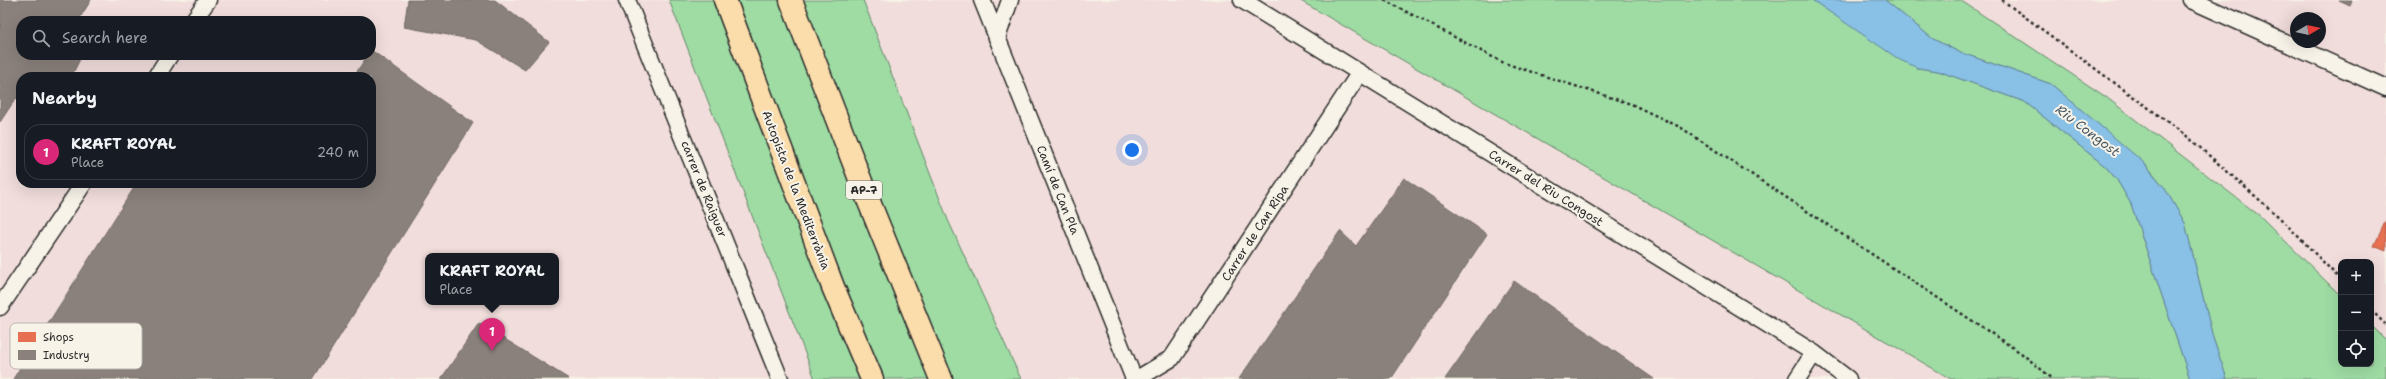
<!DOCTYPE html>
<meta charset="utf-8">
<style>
:root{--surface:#171b24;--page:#242831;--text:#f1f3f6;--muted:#9ea1a6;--line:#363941;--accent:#db2777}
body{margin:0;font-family:"Shantell Sans",sans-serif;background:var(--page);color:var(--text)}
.controls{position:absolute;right:12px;bottom:12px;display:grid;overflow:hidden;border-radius:8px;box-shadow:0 4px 16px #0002}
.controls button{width:36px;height:36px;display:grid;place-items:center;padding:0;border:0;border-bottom:1px solid var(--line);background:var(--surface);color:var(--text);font:20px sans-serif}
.compass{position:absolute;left:2290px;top:12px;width:36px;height:36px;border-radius:50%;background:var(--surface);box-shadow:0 4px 16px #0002;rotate:81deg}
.you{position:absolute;left:1132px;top:150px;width:14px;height:14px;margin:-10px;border:3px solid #fff;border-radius:50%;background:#1a73e8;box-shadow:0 0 0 6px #1a73e833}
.badge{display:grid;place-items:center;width:26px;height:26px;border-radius:50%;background:var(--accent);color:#fff;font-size:13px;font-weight:700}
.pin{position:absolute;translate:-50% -33px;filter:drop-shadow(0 1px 2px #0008)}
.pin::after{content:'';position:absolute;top:21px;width:14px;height:12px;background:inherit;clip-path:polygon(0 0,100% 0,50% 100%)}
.popup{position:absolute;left:425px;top:253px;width:134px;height:52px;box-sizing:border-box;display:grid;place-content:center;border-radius:8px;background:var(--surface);filter:drop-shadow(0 1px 3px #0005);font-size:13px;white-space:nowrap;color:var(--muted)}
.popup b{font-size:15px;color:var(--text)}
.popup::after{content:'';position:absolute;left:50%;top:100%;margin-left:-8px;border:8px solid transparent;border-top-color:var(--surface)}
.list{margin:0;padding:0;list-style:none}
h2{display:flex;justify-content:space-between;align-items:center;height:52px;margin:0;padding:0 16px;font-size:17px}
h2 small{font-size:13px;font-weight:400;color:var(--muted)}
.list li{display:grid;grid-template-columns:26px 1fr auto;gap:12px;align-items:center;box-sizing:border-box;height:56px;margin:0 8px 8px;padding:0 8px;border:1px solid var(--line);border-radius:16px}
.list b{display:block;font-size:15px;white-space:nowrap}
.list p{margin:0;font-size:13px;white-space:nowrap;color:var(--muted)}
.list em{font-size:13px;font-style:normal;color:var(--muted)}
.icon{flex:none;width:22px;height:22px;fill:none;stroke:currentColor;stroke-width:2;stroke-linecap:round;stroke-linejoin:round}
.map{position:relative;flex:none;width:2386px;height:379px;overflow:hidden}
.search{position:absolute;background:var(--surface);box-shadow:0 4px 16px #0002;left:16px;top:16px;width:360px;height:44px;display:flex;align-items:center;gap:10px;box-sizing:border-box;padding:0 14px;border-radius:16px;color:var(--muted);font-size:15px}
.panel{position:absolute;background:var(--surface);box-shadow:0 4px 16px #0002;left:16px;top:72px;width:360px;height:116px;border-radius:16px}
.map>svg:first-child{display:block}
</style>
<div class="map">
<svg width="2386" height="379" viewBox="0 0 2386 379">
<rect width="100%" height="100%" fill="#f7f3e8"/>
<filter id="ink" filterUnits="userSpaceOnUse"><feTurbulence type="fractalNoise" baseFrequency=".025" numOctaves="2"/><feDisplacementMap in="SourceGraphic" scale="8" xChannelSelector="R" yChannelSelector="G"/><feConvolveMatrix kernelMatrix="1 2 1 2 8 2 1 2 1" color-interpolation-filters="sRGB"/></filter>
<g filter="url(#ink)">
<path fill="#f1dddb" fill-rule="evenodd" d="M0 0H669L815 379H0ZM21 21H371V55H21ZM21 77H371V183H21ZM428 256H556V302H428Z
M863 0H1299L1951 379H1021L948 220Z
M1960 0H2386V340L2371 325V262H2341V296L2260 216 2231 193 2106 97ZM2296 18H2320V42H2296Z"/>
<path fill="#9edca4" stroke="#648468" d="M669 0H863L948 220 1021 379H815Z
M1299 0H1812L1918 68 1938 71 2025 102 2106 167 2117 180 2131 204 2190 379H1951Z
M1885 0H1960L2106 97 2260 216 2341 296V364H2371V325L2386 340V379H2227L2213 338 2185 223 2164 187 2147 166 2051 84 1959 52 1933 39Z"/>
<path fill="#88c0e6" stroke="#63849b" d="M1812 0H1885L1933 39 1959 52 2051 84 2142 161 2164 187 2185 223 2213 338 2227 379H2190L2131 204 2117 180 2106 167 2025 102 1938 71 1918 68 1900 60Z"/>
<path fill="#e76f51" stroke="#af5b46" d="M2386 220V251L2374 246Z"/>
<path fill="#8a817c" stroke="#6e6764" d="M0 0H91L78 21H21V55H82L71 77H21V101L16 98 0 122Z
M408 0H495L549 42 525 70 476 40 404 27Z
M2339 0H2352L2350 5Z
M371 50 473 123 313 379H13L137 183H371V77H353L368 55H371Z
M1404 178 1487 234 1391 379H1239L1340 231 1356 246Z
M1514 281 1654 379H1445Z
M479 323 569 379H441Z"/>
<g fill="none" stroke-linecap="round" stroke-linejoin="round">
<g stroke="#2b2b2b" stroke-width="19">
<path id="minor" d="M627 0 780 379
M982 0 1134 379
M1242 0 1814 353 1848 379
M2191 0 2386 88
M193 21 208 0
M997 38 1010 0
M156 77 170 55
M0 307 84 183
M1137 379 1172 358 1359 74
M1797 379 1814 353"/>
</g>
<g stroke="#2b2b2b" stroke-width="25">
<path id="motorway" d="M725 0 833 287 872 379
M791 0 865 192 941 379"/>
</g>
<path stroke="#2b2b2b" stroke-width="2.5" stroke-dasharray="3 3" stroke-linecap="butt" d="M1384 0 1504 63 1631 104 1680 127 2021 353 2053 379
M2002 0 2188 137 2279 217 2341 280
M2371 310 2386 325"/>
<use href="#minor" stroke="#f7f3e8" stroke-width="16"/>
<use href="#motorway" stroke="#fbddab" stroke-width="22"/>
</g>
</g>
<g text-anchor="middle" stroke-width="4" stroke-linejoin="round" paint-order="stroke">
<rect fill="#f7f3e8" stroke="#686764" stroke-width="1" x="846" y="181" width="36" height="18" rx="3"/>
<g font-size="11" font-weight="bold" fill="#2b2b2b">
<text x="864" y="194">AP-7</text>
</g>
<g font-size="12" fill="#2b2b2b" stroke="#f7f3e8">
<text transform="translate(1546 188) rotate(32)" y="4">Carrer del Riu Congost</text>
<text transform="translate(704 189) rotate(68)" y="4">carrer de Raiguer</text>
<text transform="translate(796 190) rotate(69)" y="4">Autopista de la Mediterrània</text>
<text transform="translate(1058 190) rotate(68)" y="4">Camí de Can Pla</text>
<text transform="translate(1255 233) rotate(-57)" y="4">Carrer de Can Ripa</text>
</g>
<g font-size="13" font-style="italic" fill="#475863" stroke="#f7f3e8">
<text transform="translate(2088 130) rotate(37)" y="5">Riu Congost</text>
</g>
</g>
<rect x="10" y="323" width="132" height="46" rx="6" fill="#f7f3e8" stroke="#bab7af" stroke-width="1"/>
<rect x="18" y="332" width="18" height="10" fill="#e76f51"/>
<rect x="18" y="350" width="18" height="10" fill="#8a817c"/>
<g font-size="11" fill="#2b2b2b">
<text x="43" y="341">Shops</text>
<text x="43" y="359">Industry</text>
</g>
</svg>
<div class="controls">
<button>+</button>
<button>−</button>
<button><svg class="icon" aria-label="locate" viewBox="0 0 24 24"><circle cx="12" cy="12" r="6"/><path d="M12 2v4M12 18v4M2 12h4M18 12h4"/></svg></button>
</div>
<svg class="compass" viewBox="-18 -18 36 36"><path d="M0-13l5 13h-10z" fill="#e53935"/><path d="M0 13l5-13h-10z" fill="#9ea1a6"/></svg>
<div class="you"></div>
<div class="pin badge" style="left:492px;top:351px">1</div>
<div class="popup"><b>KRAFT ROYAL</b>Place</div>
<div class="search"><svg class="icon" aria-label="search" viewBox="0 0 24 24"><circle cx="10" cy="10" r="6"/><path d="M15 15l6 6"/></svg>Search here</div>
<section class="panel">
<h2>Nearby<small></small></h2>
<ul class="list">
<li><span class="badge">1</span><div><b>KRAFT ROYAL</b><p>Place</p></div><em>240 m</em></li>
</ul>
</section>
</div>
